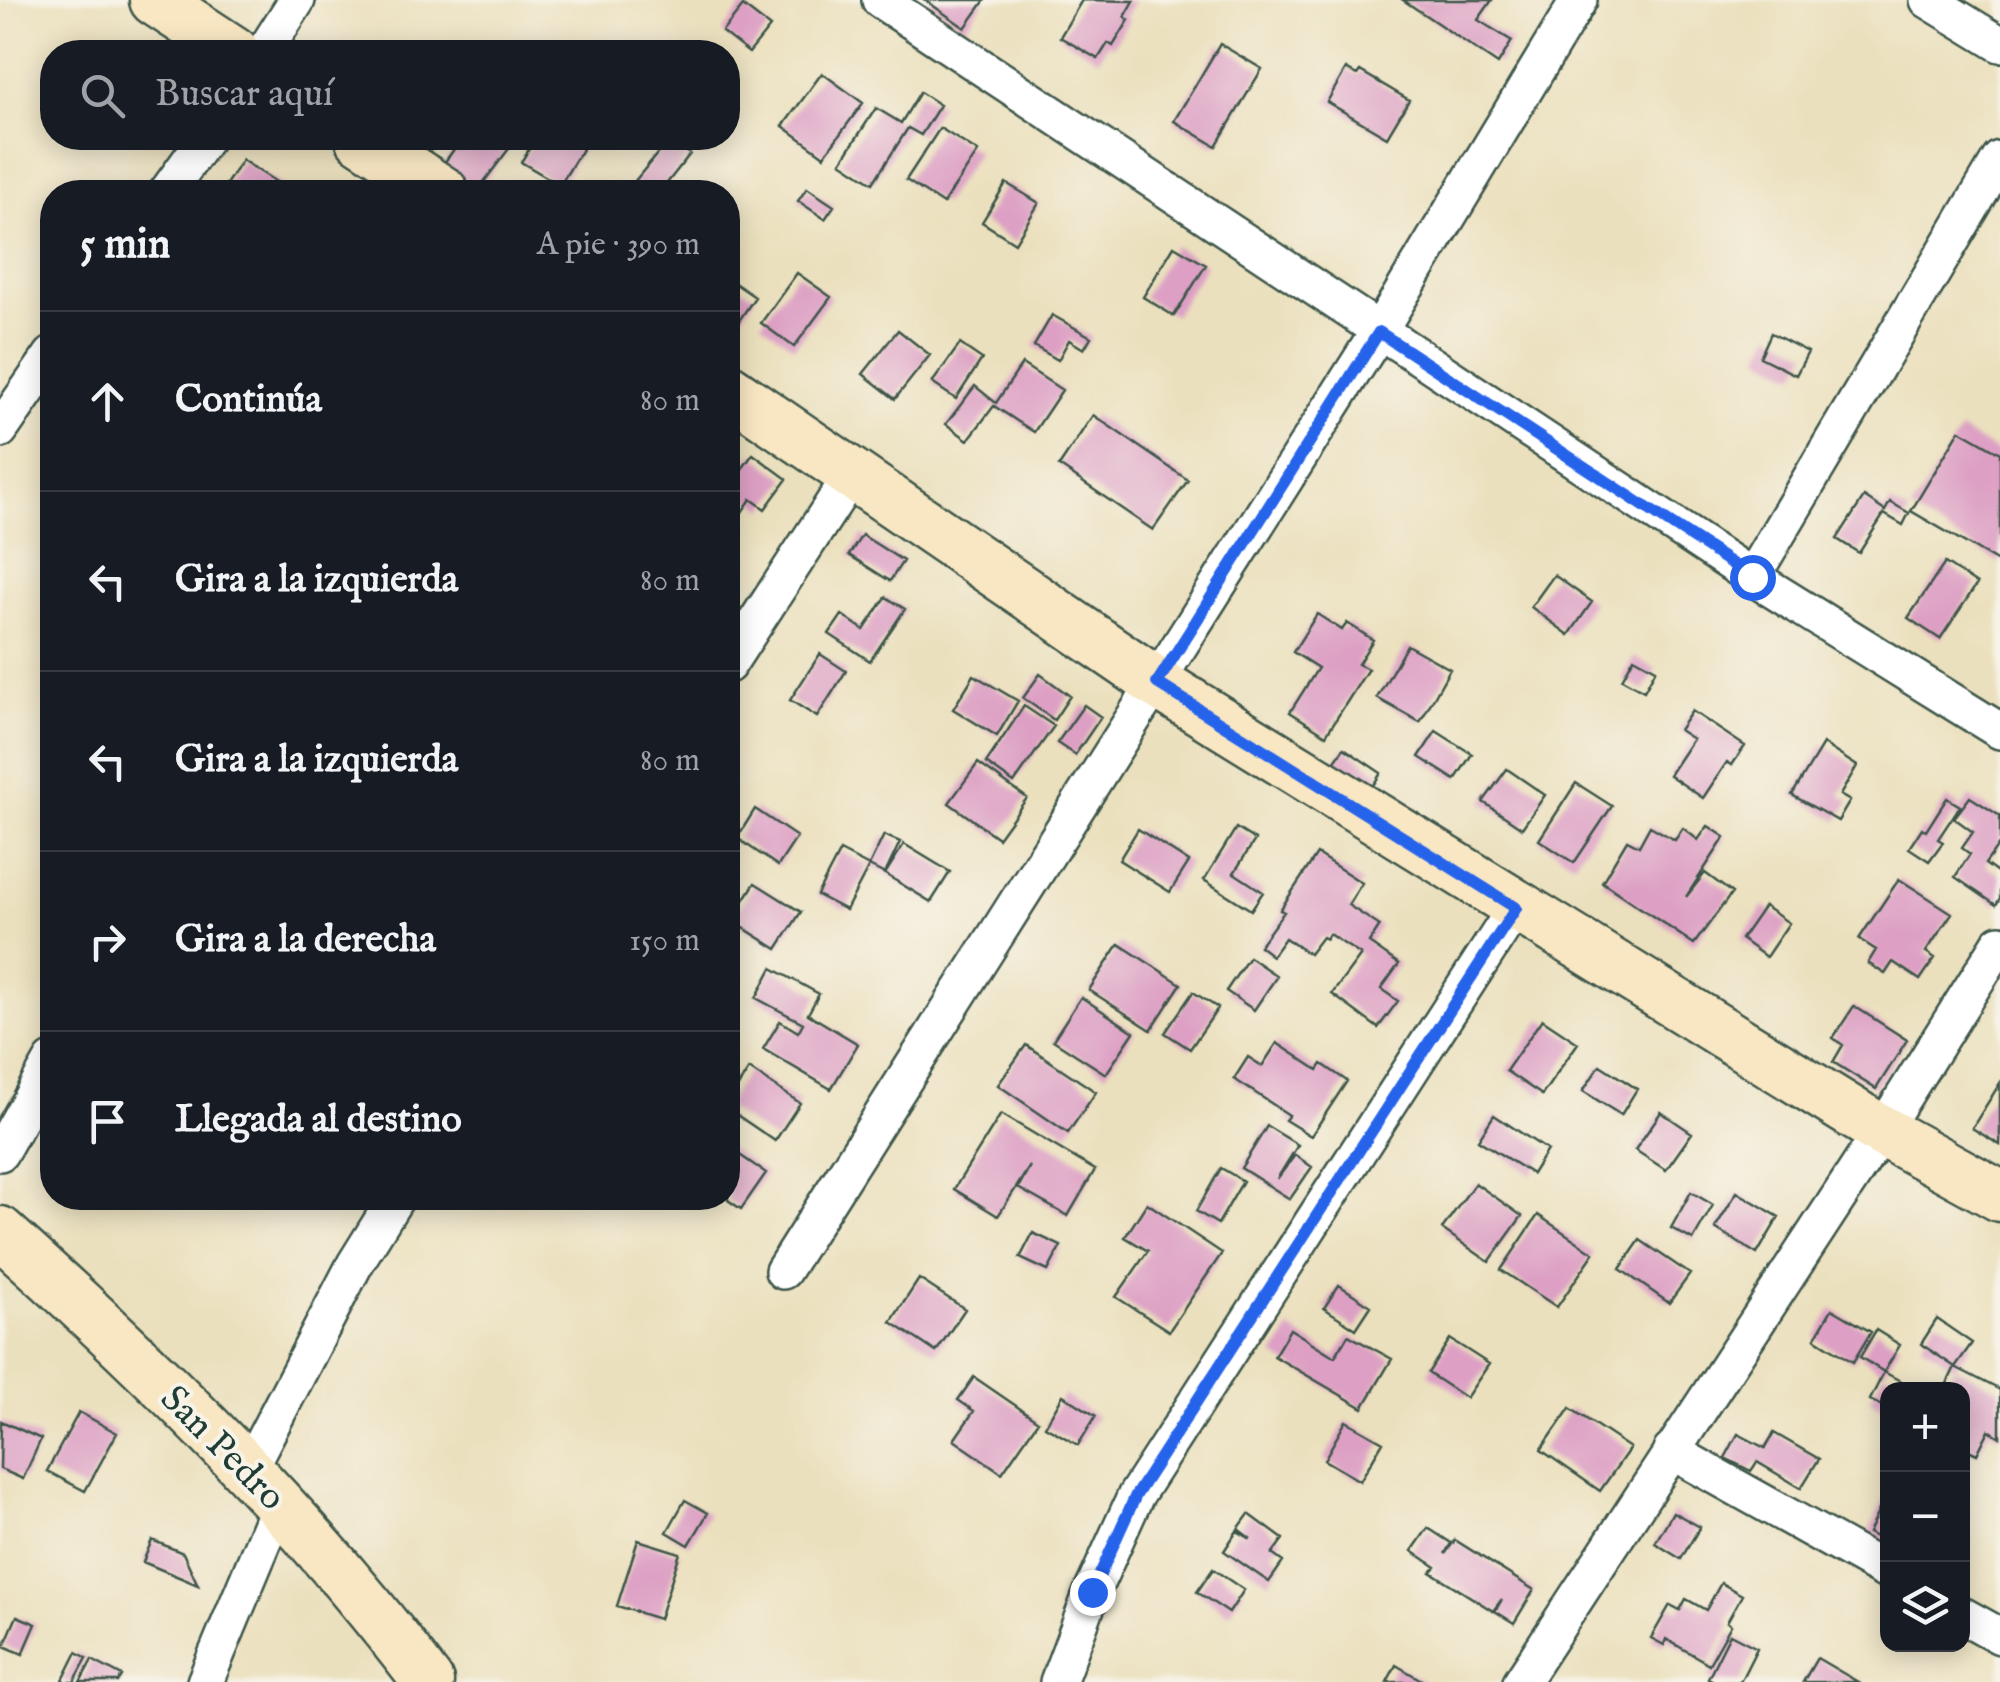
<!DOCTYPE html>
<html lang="es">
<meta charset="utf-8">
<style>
:root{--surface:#171b24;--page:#242831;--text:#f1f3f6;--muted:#9ea1a6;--line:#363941}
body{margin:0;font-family:"IM FELL English",serif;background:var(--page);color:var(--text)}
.controls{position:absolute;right:30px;bottom:30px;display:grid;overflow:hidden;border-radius:20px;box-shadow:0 5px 25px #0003}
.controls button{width:90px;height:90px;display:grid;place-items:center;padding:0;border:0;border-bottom:2px solid var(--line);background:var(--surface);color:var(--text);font:50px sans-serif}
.stop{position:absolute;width:30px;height:30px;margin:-22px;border:8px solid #2563eb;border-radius:50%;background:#fff}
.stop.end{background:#2563eb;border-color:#fff;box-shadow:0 2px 10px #0008}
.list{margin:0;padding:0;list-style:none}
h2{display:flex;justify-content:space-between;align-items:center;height:130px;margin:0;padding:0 40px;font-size:42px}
h2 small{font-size:32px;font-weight:400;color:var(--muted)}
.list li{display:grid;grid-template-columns:65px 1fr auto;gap:30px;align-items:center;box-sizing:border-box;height:180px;padding:0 40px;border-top:2px solid var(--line)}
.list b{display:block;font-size:38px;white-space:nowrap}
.list em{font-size:32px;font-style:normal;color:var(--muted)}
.icon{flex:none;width:55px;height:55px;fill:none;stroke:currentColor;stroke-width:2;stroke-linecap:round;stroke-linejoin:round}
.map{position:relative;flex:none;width:2000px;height:1682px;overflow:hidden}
.search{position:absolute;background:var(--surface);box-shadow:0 5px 25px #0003;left:40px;top:40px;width:700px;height:110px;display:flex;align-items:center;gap:25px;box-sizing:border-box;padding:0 35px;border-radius:40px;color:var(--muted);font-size:38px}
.panel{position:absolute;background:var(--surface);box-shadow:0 5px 25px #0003;left:40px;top:180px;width:700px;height:1030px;border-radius:40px}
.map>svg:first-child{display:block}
</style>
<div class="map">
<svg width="2000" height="1682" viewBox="0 0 2000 1682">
<rect width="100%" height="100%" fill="#f7f3e8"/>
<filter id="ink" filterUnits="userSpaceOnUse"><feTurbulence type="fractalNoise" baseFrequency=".01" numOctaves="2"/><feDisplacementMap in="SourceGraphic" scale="20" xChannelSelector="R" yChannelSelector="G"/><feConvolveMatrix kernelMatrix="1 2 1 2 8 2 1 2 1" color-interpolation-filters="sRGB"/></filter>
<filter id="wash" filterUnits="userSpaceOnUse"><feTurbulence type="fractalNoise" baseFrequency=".0048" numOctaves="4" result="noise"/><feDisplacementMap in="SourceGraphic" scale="40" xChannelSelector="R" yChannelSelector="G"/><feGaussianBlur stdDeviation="2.25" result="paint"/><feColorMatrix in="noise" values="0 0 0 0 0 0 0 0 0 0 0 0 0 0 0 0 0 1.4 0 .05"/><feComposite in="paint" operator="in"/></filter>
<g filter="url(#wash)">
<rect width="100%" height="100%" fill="#ebe0bd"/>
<g id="blocks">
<path fill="#dda0c4" d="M925 0H985L965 28Z
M1082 0 1134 1 1125 17 1129 20 1113 46 1108 43 1098 59 1060 37Z
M1403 0H1492L1478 20 1512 41 1498 64Z
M743 6 770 27 749 53 722 32Z
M1220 44 1262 69 1216 146 1174 121Z
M1346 69 1357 75 1360 71 1409 100 1387 137 1327 102Z
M822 73 863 103 824 156 783 126Z
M920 92 940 105 921 135 908 128 873 183 841 162 876 108 901 123Z
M940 128 978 152 943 204 906 180Z
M462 138H517L477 191 442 166Z
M536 138H589L560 185 521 162Z
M670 138 690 154 660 192H626Z
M242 160 281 185 292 192H221Z
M1006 183 1039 203 1015 243 982 222Z
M807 188 834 206 825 219 798 201Z
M1174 246 1206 265 1174 316 1143 297Z
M797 273 831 297 794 347 761 323Z
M733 282 755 297 728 337V290Z
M1052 315 1091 337 1084 349 1069 340 1058 360 1034 346Z
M898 330 930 355 895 399 863 374Z
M1771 333 1808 352 1796 375 1760 357Z
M960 344 982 359 956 399 932 383Z
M1022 364 1062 390 1034 432 994 406 968 440 946 424 975 386 996 403Z
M1093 415 1188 480 1153 530 1059 466Z
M1960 430 2000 453V563L1911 511Z
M753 454 787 479 765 509 751 499 728 532V488Z
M1864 497 1885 511 1890 502 1909 513 1903 525 1884 514 1859 553 1837 539Z
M862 535 903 561 890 581 849 555Z
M1945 563 1977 584 1940 639 1908 618Z
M1554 575 1592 602 1569 635 1531 607Z
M886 597 905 609 870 661 829 634 842 615 864 630Z
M1317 614 1342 630 1347 623 1373 640 1358 664 1368 669 1326 735 1290 712 1318 668 1293 652Z
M1407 645 1450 669 1420 722 1377 698Z
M820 654 846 671 817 717 790 700Z
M1634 657 1656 669 1644 691 1622 679Z
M1040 674 1070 696 1054 720 1023 698Z
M974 675 1018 701 997 736 953 709Z
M1084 705 1101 717 1075 755 1057 743Z
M1024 706 1054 726 1014 783 986 763Z
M1692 711 1745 746 1732 765 1727 762 1703 798 1669 775 1693 739 1679 730Z
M1436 731 1472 754 1455 780 1419 757Z
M1823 744 1857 766 1840 795 1850 801 1838 821 1792 795Z
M1344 748 1381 773 1370 790 1332 765Z
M978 763 1027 798 998 838 949 803Z
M1507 769 1545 795 1522 828 1483 802Z
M1576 783 1612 806 1574 863 1539 840Z
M1970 797 2000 816V843L1985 864 2000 875V898L1996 905 1955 877 1970 854 1962 848 1973 832 1954 818Z
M1947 798 1960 806 1938 839 1943 842 1929 861 1909 848 1922 828 1926 831Z
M755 809 797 837 778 866 737 838Z
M1650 826 1675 840 1683 828 1698 840 1708 826 1725 837 1686 897 1705 873 1732 893 1694 944 1602 882 1627 840 1639 846Z
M1236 828 1255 840 1234 873 1263 892 1251 910 1204 880Z
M1138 829 1189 862 1170 892 1119 860Z
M884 835 900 842 885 874 869 866Z
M904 844 950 872 931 902 885 874Z
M840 851 869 866 846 910 817 895Z
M1317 854 1362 883 1348 905 1380 926 1369 943 1399 964 1381 989 1398 1001 1378 1028 1332 994 1361 955 1329 934 1326 939 1322 937 1309 954 1285 938 1272 956 1259 946 1284 912 1280 910Z
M1899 879 1952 913 1926 952 1935 958 1920 980 1893 962 1885 974 1868 963 1876 950 1859 939Z
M755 883 801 912 777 949 731 920Z
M1764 906 1789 923 1766 957 1741 939Z
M1119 944 1181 984 1151 1030 1089 990Z
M1249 957 1277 976 1254 1010 1226 991Z
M772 968 819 994 808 1014 858 1044 831 1089 763 1049 780 1021 798 1032 803 1023 756 998Z
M1193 992 1218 1008 1190 1049 1165 1033Z
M1081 997 1134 1032 1106 1074 1053 1040Z
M1854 1006 1907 1040 1876 1089 1833 1062 1843 1045 1833 1038Z
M1542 1019 1578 1043 1542 1095 1506 1071Z
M1277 1043 1318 1070 1322 1064 1347 1081 1311 1136 1285 1120 1289 1115 1234 1079 1248 1057 1262 1066Z
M1026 1045 1096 1092 1068 1133 998 1085Z
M1600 1065 1637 1089 1621 1115 1583 1091Z
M749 1069 800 1103 775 1141 728 1109V1102Z
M2000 1083V1145L1972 1128Z
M1661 1112 1692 1133 1666 1170 1635 1150Z
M1001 1114 1095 1170 1068 1216 1018 1188 1030 1166 998 1216 954 1189Z
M1494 1115 1547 1150 1532 1174 1478 1140Z
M1267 1126 1298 1145 1277 1179 1295 1155 1312 1167 1290 1199 1241 1168Z
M728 1147 766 1173 741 1209 728 1200Z
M1221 1168 1243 1181 1218 1224 1196 1211Z
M1475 1183 1522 1216 1489 1262 1442 1229Z
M1691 1192 1713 1205 1693 1240 1671 1228Z
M1737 1192 1779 1217 1757 1254 1715 1228Z
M1147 1203 1222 1253 1169 1331 1116 1297 1148 1251 1125 1237Z
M1538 1215 1594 1253 1557 1307 1501 1270Z
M1033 1233 1061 1246 1048 1271 1020 1258Z
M1640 1240 1690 1274 1669 1303 1620 1269Z
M919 1279 965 1309 936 1352 891 1322Z
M1339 1285 1371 1306 1356 1329 1324 1308Z
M1832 1309 1871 1332 1853 1362 1815 1338Z
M1937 1319 1972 1343 1955 1367 1921 1344Z
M1290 1329 1335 1357 1348 1335 1392 1359 1363 1408 1274 1356Z
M1876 1330 1900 1345 1884 1372 1860 1357Z
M1450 1339 1489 1364 1466 1398 1428 1373Z
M1955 1367 2000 1390V1437L1989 1430 1977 1454 1962 1447V1390H1944Z
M1884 1372 1917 1390H1888V1409L1870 1400Z
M974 1377 1038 1421 1002 1473 954 1440 974 1411 958 1400Z
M1063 1395 1096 1416 1078 1445 1045 1426Z
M1570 1408 1630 1448 1600 1491 1541 1450Z
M79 1412 117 1433 85 1491 47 1471Z
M1 1421 41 1439 23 1479 0 1469Z
M1346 1421 1383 1442 1360 1481 1324 1460Z
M1774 1433 1819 1459 1801 1488 1757 1462 1751 1471 1725 1458 1738 1434 1765 1448Z
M1888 1491V1544L1868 1533Z
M685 1500 708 1513 689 1545 667 1532Z
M1673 1512 1700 1527 1681 1559 1655 1543Z
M1249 1514 1283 1539 1272 1554 1283 1562 1269 1582 1224 1551 1237 1531 1251 1539 1238 1529Z
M1428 1528 1451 1543 1445 1554 1455 1540 1534 1590 1514 1623 1495 1611 1502 1599 1493 1611 1431 1572 1436 1567 1412 1551Z
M152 1540 183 1553 198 1585 143 1562Z
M638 1540 680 1553 659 1619 617 1606Z
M1213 1569 1244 1590 1229 1613 1197 1592Z
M1721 1583 1742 1595 1727 1622 1731 1625 1709 1664 1666 1639 1664 1645 1651 1638 1670 1605 1680 1610 1686 1599 1706 1610Z
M17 1616 36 1624 23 1654 4 1646Z
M1730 1634 1757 1648 1740 1682H1716L1708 1678Z
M77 1652 87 1658 74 1682H62Z
M1817 1658 1858 1682H1803Z
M92 1660 122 1676 118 1682H80Z
M1396 1665 1418 1678 1425 1682H1387Z"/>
</g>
</g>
<g filter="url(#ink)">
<use href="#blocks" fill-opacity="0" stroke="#3e5549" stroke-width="2.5"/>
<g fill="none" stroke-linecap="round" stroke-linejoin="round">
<g stroke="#3e5549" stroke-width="40">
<path id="street" d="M880 0 1752 577 2000 731
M1928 0 2000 44
M264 52 297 0
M167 192 206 138
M0 430 52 355
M1752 577 2000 159
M728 665 851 476
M0 1153 52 1061
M783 1271 1379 331 1579 0
M1671 1451 1888 1572
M248 1470 355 1264 396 1198
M1962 1615 2000 1636
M205 1682 280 1502
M1058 1682 1092 1592 1136 1495 1516 907
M1521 1682 1882 1131 2000 943"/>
</g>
<g stroke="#3e5549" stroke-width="55">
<path id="secondary" d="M155 0 234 52
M361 138 443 192
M728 389 1157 683 1882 1131 2000 1196
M0 1232C154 1370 303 1516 428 1682"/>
</g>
<use href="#street" stroke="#fff" stroke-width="35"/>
<use href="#secondary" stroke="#f9e7c3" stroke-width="50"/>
</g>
</g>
<g fill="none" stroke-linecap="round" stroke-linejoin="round" filter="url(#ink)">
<path stroke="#2563eb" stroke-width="12" d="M1092 1592 1136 1495 1516 908 1157 683 1379 332 1752 577"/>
</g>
<g text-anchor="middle" stroke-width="8" stroke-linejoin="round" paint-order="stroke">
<g font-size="38" fill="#1f3d34" stroke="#f7f3e8">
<text transform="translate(224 1447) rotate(45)" y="13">San Pedro</text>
</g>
</g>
</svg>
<div class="controls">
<button>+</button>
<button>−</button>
<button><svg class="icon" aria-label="layers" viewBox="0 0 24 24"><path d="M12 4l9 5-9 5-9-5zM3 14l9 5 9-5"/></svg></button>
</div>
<div class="stop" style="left:1752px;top:577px"></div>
<div class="stop end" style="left:1092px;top:1592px"></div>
<div class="search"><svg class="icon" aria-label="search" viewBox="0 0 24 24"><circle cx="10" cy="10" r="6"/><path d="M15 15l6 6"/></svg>Buscar aquí</div>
<section class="panel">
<h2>5 min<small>A pie · 390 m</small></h2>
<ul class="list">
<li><svg class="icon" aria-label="ahead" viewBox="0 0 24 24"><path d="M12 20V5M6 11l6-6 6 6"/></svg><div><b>Continúa</b></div><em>80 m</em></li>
<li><svg class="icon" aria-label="left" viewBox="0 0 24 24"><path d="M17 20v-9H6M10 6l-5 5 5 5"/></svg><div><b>Gira a la izquierda</b></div><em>80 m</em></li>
<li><svg class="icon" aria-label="left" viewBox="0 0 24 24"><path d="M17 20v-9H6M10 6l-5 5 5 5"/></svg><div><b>Gira a la izquierda</b></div><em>80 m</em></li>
<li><svg class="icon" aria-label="right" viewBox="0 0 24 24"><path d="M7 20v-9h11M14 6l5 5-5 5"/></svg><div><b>Gira a la derecha</b></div><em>150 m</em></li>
<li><svg class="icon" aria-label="arrive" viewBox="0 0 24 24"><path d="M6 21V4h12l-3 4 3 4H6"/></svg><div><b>Llegada al destino</b></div></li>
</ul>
</section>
</div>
